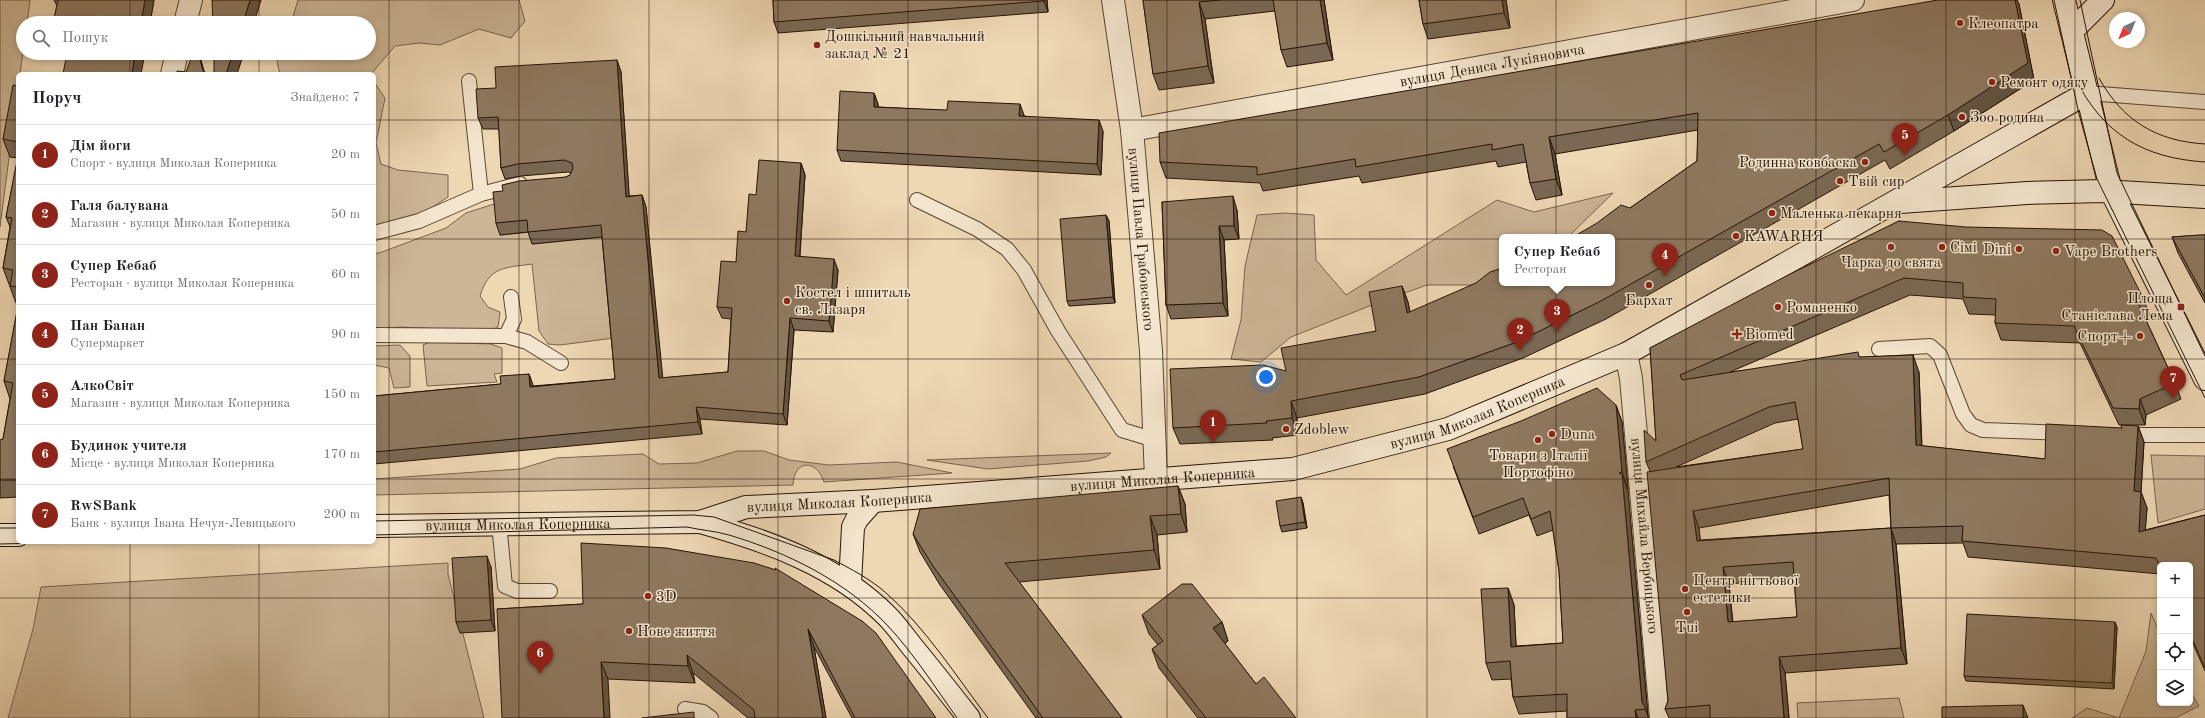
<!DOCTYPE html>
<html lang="uk">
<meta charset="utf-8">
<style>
:root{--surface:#fff;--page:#f6f6f6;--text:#202124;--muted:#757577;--line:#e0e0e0;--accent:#8f2418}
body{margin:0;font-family:"Old Standard TT",serif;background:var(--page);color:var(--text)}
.controls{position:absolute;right:12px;bottom:12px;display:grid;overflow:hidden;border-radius:6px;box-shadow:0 2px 6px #0003}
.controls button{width:36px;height:36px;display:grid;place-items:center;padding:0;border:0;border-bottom:1px solid var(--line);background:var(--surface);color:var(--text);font:20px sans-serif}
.compass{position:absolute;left:2109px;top:12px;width:36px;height:36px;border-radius:50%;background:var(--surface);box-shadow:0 2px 6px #0003;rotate:223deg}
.you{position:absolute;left:1266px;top:377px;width:14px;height:14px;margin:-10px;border:3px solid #fff;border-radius:50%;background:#1a73e8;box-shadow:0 0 0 6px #1a73e833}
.badge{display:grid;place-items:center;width:26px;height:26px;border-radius:50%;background:var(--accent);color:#fff;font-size:13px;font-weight:700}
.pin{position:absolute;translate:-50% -33px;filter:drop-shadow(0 1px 2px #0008)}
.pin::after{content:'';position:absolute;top:21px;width:14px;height:12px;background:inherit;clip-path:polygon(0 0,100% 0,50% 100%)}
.popup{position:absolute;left:1499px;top:234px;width:116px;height:52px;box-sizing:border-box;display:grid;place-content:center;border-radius:6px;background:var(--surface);filter:drop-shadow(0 1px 3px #0005);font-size:13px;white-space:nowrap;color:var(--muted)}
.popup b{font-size:15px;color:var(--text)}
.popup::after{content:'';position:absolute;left:50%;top:100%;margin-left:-8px;border:8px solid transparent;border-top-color:var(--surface)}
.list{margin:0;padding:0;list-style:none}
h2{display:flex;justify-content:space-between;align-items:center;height:52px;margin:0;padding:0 16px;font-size:17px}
h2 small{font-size:13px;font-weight:400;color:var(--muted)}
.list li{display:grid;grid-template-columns:26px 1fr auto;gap:12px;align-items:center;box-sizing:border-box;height:60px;padding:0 16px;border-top:1px solid var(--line)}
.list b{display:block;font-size:15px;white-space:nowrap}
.list p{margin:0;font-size:13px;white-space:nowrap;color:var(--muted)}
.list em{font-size:13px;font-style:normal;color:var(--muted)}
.icon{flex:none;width:22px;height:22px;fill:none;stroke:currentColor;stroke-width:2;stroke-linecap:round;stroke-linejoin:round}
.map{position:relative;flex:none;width:2205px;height:718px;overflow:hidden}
.search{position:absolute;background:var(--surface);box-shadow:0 2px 6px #0003;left:16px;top:16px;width:360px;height:44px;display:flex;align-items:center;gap:10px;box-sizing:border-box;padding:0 14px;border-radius:22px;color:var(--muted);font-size:15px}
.panel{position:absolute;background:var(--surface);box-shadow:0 2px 6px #0003;left:16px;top:72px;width:360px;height:472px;border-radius:6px}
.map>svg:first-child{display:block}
</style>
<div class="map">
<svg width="2205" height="718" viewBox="0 0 2205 718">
<rect width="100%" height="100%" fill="#eed8b4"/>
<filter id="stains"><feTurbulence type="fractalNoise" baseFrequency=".005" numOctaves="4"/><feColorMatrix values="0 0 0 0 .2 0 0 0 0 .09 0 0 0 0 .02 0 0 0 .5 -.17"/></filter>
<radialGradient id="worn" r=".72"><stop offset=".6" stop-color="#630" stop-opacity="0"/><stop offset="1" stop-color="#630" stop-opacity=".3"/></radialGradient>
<path fill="#ccb696" stroke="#79644e" d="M0 0H30L27 23H23V51L20 74H18V89L0 227Z
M298 0H519L525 21 511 38 479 29 440 45 419 43 395 46 371 74H280L277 62 281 53H369V23H291Z
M374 82 385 98 376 143 381 164 398 170 448 175V197L425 212 374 228Z
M1613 193 1568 237H1502V270L1472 285H1427L1382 301 1291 337 1261 362 1231 359 1241 320 1245 266 1257 215 1285 213 1314 215 1316 260 1346 295 1497 200 1534 212Z
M497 203 501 235 531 232 532 244 605 237 614 338 560 345 548 344 539 331 532 264C505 268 489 266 480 296L488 307 500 312 498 327 489 331 400 327 374 330V254L382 252 446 228 466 213Z
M430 342 491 344 502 348V373L494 374 497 382 427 386 423 345Z
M400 345 410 356V387L394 388 389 368 374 365V346Z
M737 451H764L789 460 829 465 897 462 952 473 824 482C817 459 794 459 793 485L374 495V479L520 469 556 458 643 454 659 464 697 463Z
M1111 453 1106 457 1088 461 988 469 927 460Z
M2151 455 2205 456V509L2158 523Z
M448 563V574L484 718H8L33 629 41 587Z
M2151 613 2160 634V703H2190V691L2199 706 2175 718H2072L2087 708 2119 718 2146 651Z
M1899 698 1904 718H1798L1797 703Z"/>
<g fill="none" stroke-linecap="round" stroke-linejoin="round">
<g stroke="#584432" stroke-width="16">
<path id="service" d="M469 81 481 194
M2087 93 2205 102
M917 200 977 229 1007 249 1024 270 1058 331 1122 430 1155 440
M374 233 419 221 481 194 520 184
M374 335 506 336 527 342 561 363
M506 336 514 319 511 297
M1879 349 1930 346 1940 355 1963 414 1971 425 1983 430 2065 433
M2123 435H2205
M499 523 505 586 517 591H550
M685 709 703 712 711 718"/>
</g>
<g stroke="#584432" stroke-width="24">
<g id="minor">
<path id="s1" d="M1113 0 1132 130 1151 351 1156 479"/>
<path d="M185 23 191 0"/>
<path d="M172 74 177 53"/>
<path id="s2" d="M1132 130 1853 0"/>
<path id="s3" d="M1626 354 1631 378 1661 718"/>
</g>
</g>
<g stroke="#261206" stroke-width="24">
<g id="secondary">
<path d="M2064 0 2111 191 2205 379"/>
<path d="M2072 31 2103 0"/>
<path d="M1900 202 2027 193 2103 191 2205 197"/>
<path d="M700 522C768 541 836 565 887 616 897 626 905 638 914 649 933 672 951 695 969 718"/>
<path id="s4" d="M374 526 700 522 746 507 873 501 1293 469 1448 429 1626 354 2087 93"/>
<path d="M0 535H18"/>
<path d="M850 584 853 527 857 519 873 501"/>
</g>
</g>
<use href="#service" stroke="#f4e6ce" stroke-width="14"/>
<use href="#minor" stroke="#f4e6ce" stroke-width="22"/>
<use href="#secondary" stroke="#f4e6ce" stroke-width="22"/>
<path stroke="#261206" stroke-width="1" d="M2054 0 2079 114 2097 179 2205 398
M2080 0 2117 173 2205 356
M2075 78C2103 134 2143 158 2205 162
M2099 78C2123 121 2156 141 2205 144
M374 521 693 515 714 517 834 560C851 569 870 579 885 592 926 628 956 676 988 718
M0 528H18
M374 535 687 527C700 530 715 531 729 535 786 552 846 581 888 626 914 654 935 687 957 718
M0 544 86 542"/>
</g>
<path fill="#7a6853" stroke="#261206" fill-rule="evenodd" d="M54 0H154L150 23H53L57 6Z
M773 0H1047L1048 12 778 33 774 22Z
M1143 0H1324L1333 60 1287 67 1281 50 1275 11 1205 19 1214 83 1159 90 1153 74Z
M1419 0H1506L1510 28 1428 39 1423 24Z
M1938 0H2017L2019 4 2034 80 1954 131 1890 169 1885 160 1606 319 1523 358 1425 394 1297 418 1298 435 1272 438 1273 440 1180 444 1173 428 1286 371 1376 331 1402 286 1408 302 1410 312 1502 283 1630 208 1697 161 1698 130 1555 154 1562 195 1536 200 1530 183 1526 162 1498 167 1496 161 1362 183 1359 176 1263 191 1260 183 1166 178 1160 162Z
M56 53H145L67 57 57 55Z
M617 60 621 72 629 196 642 195 646 207 662 378 728 372 731 319 722 318 717 307 736 262 746 232 756 195 801 163 805 175 800 256 838 270 833 332 794 330 787 425 700 419 702 434 374 464V396L501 384 529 374 533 386 615 379 602 237 532 244 528 232 500 235 496 223 503 191 566 177 570 175 571 173 568 172 521 176 505 179 501 168 499 129H483L478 118 496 88Z
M18 86V303H16L3 268 10 227 6 217 18 158 10 157 3 139Z
M874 93 878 104V107L1024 115V116L1103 131 1101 175 841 161 837 150Z
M1162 202 1237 210 1239 239 1224 240 1228 316 1171 319 1166 305Z
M1106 215 1109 221 1115 303 1069 306 1067 301Z
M1899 221 2144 300 2150 316 2145 318 2175 383 2181 399 2146 415 2145 425H2119L2080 343 2001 340 1995 323 1996 315 1969 314 1963 299 1910 295 1730 372 1860 357 1919 372 1922 446 2045 459 2122 428 2138 426 2144 442 2141 492 2147 508 2145 530 2205 515V671L2190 637V565H2160V574L1968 557 1963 543 1896 544 1907 664 1785 673 1789 718H1669L1665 709 1668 701 1650 471 1646 462 1656 441 1650 348ZM1798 419 1803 449 1676 467 1775 423ZM1889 495 1891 528 1700 540 1699 528ZM1794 578 1797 617 1733 622 1729 584Z
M2205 235V303L2178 253 2172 237Z
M18 306V497L0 498V440L3 439 10 399 4 381Z
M1616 405 1622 422 1628 489V492L1648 716 1649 718H1567V711L1519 714 1513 697 1511 679 1492 680 1486 663 1508 588 1514 605 1516 646 1563 643 1559 571 1553 530 1537 536 1529 515 1479 534 1453 466Z
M1178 486 1185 504 1187 532 1157 535 1160 569 1019 582 1122 718H1036L940 585 920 552 913 534Z
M1301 497 1303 503 1307 528 1282 532 1280 526Z
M754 563 936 718H852L814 647 826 718H748L693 673 695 683 608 679 497 609 583 604Z
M491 567 495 631 460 633 456 622Z
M1142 615 1222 622 1228 641 1225 644 1256 684 1296 718H1198L1159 668 1152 649 1158 645 1149 634Z
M2117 627 2114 689 1966 681 1964 676Z"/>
<path fill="#635543" stroke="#261206" d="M145 0H154L150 23H141Z
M250 0H261L254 23H243Z
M1044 0H1047L1048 12 1044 1Z
M1320 0H1324L1333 60 1327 43Z
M1502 0H1506L1510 28 1504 13Z
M2015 0H2017L2019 4 2034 80 1954 131 1948 115Z
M1199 2 1205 19 1214 83 1208 66Z
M135 53H145L141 74H132Z
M198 53H199L205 74H204Z
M233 53H244L237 74H226Z
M617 60 621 72 630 208 626 197Z
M874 93 878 104V118L874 107Z
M1020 104 1024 115 1023 127 1019 116Z
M1099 120 1103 131 1101 175 1097 164Z
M1549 137 1555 154 1562 195 1556 179Z
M801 163 805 175 799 267 795 256Z
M642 195 646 207 664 390 659 378Z
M1233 196 1237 210 1239 239 1234 226Z
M1106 215 1109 221 1115 303 1113 297Z
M1219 226 1224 240 1228 316 1223 303Z
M834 259 838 270 833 332 829 321Z
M1402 286 1408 302 1413 330 1407 313Z
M790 318 794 330 787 425 783 414Z
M1913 355 1919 372 1922 462 1916 445Z
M529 374 533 385 534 398 530 387Z
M2140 399 2146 415 2145 425 2139 409Z
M1291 401 1297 418 1298 435 1292 418Z
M1616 405 1622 422 1628 489 1622 472Z
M696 407 700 419 702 434 698 422Z
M2138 426 2144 442 2141 492 2147 508 2144 548 2139 532 2134 491Z
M1622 474 1628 492 1648 716 1642 702Z
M1178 486 1185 504 1187 532 1181 514Z
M1301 497 1303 503 1307 528 1305 522Z
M1693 511 1699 528 1702 557 1697 541Z
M1150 516 1157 535 1160 569 1154 550Z
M1891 528 1896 544 1907 664 1901 648Z
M487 556 491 567 495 631 491 620Z
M1723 567 1729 584 1734 639 1728 622Z
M1508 588 1514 605 1517 664 1511 647Z
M1222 622 1228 641 1220 648 1213 628Z
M2115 622 2117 627 2114 689 2112 683Z
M808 629 814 647 826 718H823Z
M687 655 693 673 695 683 688 666Z
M1779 657 1785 673 1789 718H1784Z
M601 662 608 679 610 718H604Z
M2023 705 2028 718H2023Z
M1635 710 1638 718H1636Z"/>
<path fill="#8e7960" stroke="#261206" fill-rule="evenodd" d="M58 0H145L141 23H53Z
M212 0H250L243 23H213Z
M773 0H1044V1L774 22Z
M1143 0H1220L1199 2 1208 66 1153 74Z
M1273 0H1320L1327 43 1281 50Z
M1419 0H1502L1504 13 1423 24Z
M1938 0H2015L2028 63 1948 115 1884 152 1879 144 1599 302 1517 342 1419 377 1291 401 1292 418 1266 421 1267 423 1173 428 1170 369 1263 365 1286 371 1281 348 1376 331 1369 292 1402 286 1407 313 1476 283 1490 272 1502 268V283H1612V237H1573L1597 223 1621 205 1630 208 1697 161 1698 113 1549 137 1556 179 1530 183 1523 144 1492 150V144L1356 167 1355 159 1257 175V167L1160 162 1159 133Z
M67 53H135L132 74H63Z
M193 53H198L204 74H177V71L186 72Z
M214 53H233L226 74H214Z
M617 60 626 197 642 195 659 378 728 372 732 308 717 307 721 261 736 262 738 231 746 232 749 194 756 195 759 160 801 163 795 256 834 259 831 300 829 321 790 318 783 414 696 407 698 422 374 452V396L501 384 500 376 529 374 530 387 615 379 601 225 528 232 527 220 496 223 493 192 503 191 502 185 519 181 566 177 570 175 573 168 572 163 564 160 517 164 501 168 498 117 478 118 476 89 496 88 495 67Z
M13 85 18 86V142L3 139Z
M840 91 874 93V107L947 110 948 101 1020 104 1019 116 1099 120 1097 164 837 150Z
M18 156V287L10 286 13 270 3 268 12 218 6 217Z
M1233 196 1234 226H1219L1223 303 1166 305 1162 202Z
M1106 215 1113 297 1067 301 1060 219Z
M1899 221 1966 227 2102 230 2112 236 2144 300 2138 303 2175 383 2140 399 2139 409 2113 408 2074 326 1995 323 1996 299 1963 297V283L1904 278 1680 375 1682 380 1858 352 1859 357 1913 355 1916 445 2045 459 2046 424 2122 428 2121 425 2138 426 2134 491 2141 492 2139 532 2205 515V668L2190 634V565H2160V566L2156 558 1962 541 1963 526 1891 528 1901 648 1779 657 1784 718H1710V705L1665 709 1668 701 1647 472 1803 449 1795 402 1769 407 1646 462 1644 430 1656 441 1650 348 1792 273ZM1889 478 1891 528 1697 541 1693 511ZM1793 562 1797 617 1728 622 1723 567Z
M2199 235H2205V298L2172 237Z
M18 306V480H0V440L3 439 13 383 4 381Z
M1597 388 1616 405 1622 472 1619 473 1622 474 1642 702 1646 709 1635 710 1636 718H1567V694L1513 697 1510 661 1486 663 1481 589 1508 588 1511 647 1563 643 1559 571 1550 511 1531 519 1523 498 1473 517 1447 449 1521 421Z
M1178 486 1181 514 1150 516 1154 550 1005 563 1122 718H1043L933 566 913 534 920 509Z
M1301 497 1305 522 1280 526 1276 501Z
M581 543 666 548 754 563 776 570 775 568 862 621 876 633 936 718H855L808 629 823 718H755L754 710 687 655 688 666 601 662 604 718H502L497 609 583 604Z
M487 556 491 620 456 622 452 558Z
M1182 584H1192L1222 622 1213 628 1256 684 1264 677 1296 718H1206L1152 649 1163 641 1142 615Z
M1967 614 2115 622 2112 683 1964 676Z
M2023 705V718H1942V707Z
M694 712V718H642Z"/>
<path fill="none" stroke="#261206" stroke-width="1" stroke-opacity="0.55" d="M130 0V23M259 0V23M389 0V718M519 0V718M649 0V718M778 0V718M908 0V718M1038 0V718M1167 0V718M1297 0V718M1427 0V718M1556 0V718M1686 0V718M1816 0V718M1946 0V718M2075 0V718M130 53V74M259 53V74M0 120H18M374 120H2205M0 239H18M374 239H2205M0 359H18M374 359H2205M0 479H18M374 479H2205M130 542V718M259 542V718M0 598H2160M2190 598H2205"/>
<g fill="#8f2418" stroke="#f4e6ce" stroke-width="1.5">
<circle cx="1960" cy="23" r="4"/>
<circle cx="817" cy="45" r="4"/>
<circle cx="1992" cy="82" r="4"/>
<circle cx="1962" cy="117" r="4"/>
<circle cx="1865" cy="162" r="4"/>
<circle cx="1840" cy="181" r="4"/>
<circle cx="1772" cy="213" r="4"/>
<circle cx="1736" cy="236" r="4"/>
<circle cx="1891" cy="247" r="4"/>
<circle cx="1942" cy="247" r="4"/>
<circle cx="2019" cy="249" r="4"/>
<circle cx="2056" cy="251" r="4"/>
<circle cx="1649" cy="285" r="4"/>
<circle cx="787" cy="301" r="4"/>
<circle cx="1778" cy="307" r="4"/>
<rect x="2177" y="303" width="8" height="8" rx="2"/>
<path d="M1735 328h4v4h4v4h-4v4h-4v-4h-4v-4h4z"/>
<circle cx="2140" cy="336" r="4"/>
<circle cx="1286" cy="429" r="4"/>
<circle cx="1552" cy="434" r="4"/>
<circle cx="1538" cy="440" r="4"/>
<circle cx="1685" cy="589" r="4"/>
<circle cx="648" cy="596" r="4"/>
<circle cx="1687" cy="612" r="4"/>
<circle cx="629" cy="631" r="4"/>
</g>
<g text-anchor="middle" stroke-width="3" stroke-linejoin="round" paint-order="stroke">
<g font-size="15" fill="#261206" stroke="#f4e6ce" text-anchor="start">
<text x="1968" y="28">Клеопатра</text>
<text x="825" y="41">Дошкільний навчальний<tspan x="825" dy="17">заклад № 21</tspan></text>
<text x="2000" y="87">Ремонт одягу</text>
<text x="1970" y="122">Зоо родина</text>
<text x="1857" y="167" text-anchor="end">Родинна ковбаска</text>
<text x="1848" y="186">Твій сир</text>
<text x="1780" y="218">Маленька пекарня</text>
<text x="1744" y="241">KAWARНЯ</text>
<text x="1950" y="252">Сімі</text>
<text x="2011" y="254" text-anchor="end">Dini</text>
<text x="2064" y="256">Vape Brothers</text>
<text x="1891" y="267" text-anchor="middle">Чарка до свята</text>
<text x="795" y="297">Костел і шпиталь<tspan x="795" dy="17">св. Лазаря</tspan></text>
<text x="2173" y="303" text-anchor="end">Площа<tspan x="2173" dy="17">Станіслава Лема</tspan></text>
<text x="1649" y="305" text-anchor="middle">Бархат</text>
<text x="1786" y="312">Романенко</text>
<text x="1745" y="339">Biomed</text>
<text x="2132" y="341" text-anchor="end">Спорт+</text>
<text x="1294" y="434">Zdoblew</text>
<text x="1560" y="439">Duna</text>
<text x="1538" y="460" text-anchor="middle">Товари з Італії<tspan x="1538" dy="17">Портофіно</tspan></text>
<text x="1693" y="585">Центр нігтьової<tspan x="1693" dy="17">естетики</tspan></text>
<text x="656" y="601">3D</text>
<text x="1687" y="632" text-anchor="middle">Tui</text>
<text x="637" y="636">Нове життя</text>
</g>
<g font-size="15" fill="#261206" stroke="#f4e6ce">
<text dy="5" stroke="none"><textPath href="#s2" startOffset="366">вулиця Дениса Лукіяновича</textPath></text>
<text dy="5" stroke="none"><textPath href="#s1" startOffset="241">вулиця Павла Грабовського</textPath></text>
<text dy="5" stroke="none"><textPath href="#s4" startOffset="1116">вулиця Миколая Коперника</textPath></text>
<text dy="5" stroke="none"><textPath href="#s4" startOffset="792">вулиця Миколая Коперника</textPath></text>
<text dy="5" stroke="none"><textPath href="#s4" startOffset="468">вулиця Миколая Коперника</textPath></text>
<text dy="5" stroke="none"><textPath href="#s4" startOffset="144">вулиця Миколая Коперника</textPath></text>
<text dy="5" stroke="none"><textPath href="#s3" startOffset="183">вулиця Михайла Вербицького</textPath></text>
</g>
</g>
<rect width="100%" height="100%" filter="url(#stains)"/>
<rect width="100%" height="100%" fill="url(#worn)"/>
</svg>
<div class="controls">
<button>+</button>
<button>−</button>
<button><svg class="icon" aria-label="locate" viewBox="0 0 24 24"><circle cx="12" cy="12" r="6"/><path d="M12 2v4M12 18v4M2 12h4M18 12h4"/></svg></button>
<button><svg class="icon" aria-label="layers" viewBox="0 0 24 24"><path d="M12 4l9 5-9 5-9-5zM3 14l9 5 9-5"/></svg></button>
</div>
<svg class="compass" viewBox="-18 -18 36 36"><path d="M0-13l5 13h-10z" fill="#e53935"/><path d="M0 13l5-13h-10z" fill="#757577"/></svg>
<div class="you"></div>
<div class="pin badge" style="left:1213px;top:443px">1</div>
<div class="pin badge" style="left:1520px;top:351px">2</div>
<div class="pin badge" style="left:1557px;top:332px">3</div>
<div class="popup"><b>Супер Кебаб</b>Ресторан</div>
<div class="pin badge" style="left:1665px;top:276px">4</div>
<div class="pin badge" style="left:1905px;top:156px">5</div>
<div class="pin badge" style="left:540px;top:674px">6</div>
<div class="pin badge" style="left:2173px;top:399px">7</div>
<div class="search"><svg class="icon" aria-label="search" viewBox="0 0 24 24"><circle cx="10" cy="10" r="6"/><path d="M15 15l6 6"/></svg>Пошук</div>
<section class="panel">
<h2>Поруч<small>Знайдено: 7</small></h2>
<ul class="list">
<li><span class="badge">1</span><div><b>Дім йоги</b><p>Спорт · вулиця Миколая Коперника</p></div><em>20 m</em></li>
<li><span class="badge">2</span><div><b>Галя балувана</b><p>Магазин · вулиця Миколая Коперника</p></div><em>50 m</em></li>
<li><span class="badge">3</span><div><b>Супер Кебаб</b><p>Ресторан · вулиця Миколая Коперника</p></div><em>60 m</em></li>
<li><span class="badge">4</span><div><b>Пан Банан</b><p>Супермаркет</p></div><em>90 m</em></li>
<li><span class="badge">5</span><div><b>АлкоСвіт</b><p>Магазин · вулиця Миколая Коперника</p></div><em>150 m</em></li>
<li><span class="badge">6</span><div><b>Будинок учителя</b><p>Місце · вулиця Миколая Коперника</p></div><em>170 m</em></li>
<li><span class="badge">7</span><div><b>RwSBank</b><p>Банк · вулиця Івана Нечуя-Левицького</p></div><em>200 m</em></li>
</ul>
</section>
</div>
